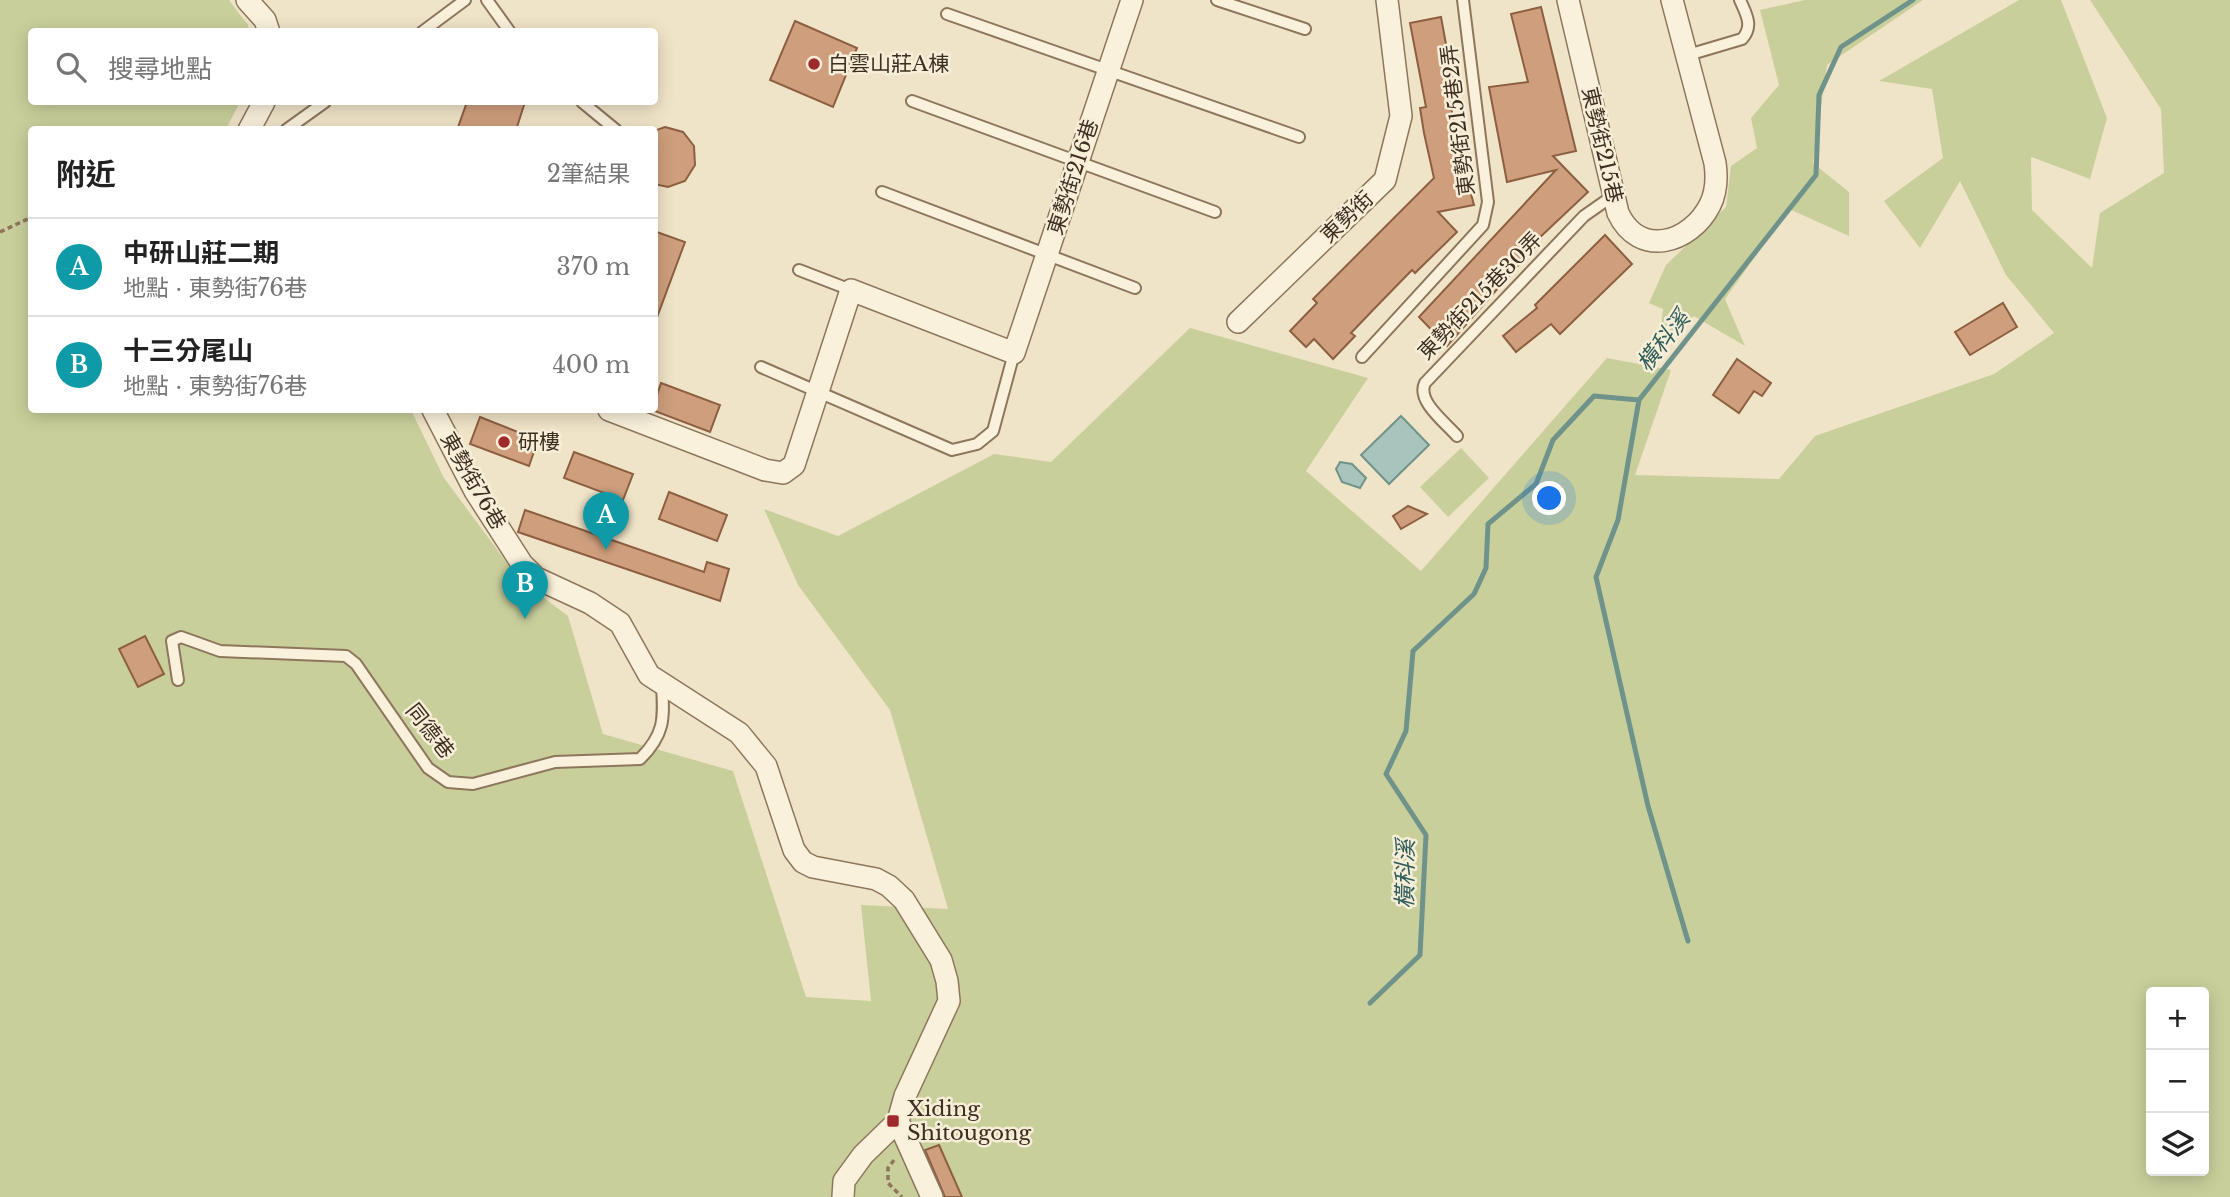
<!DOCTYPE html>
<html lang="zh-TW">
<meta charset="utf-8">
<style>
:root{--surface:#fff;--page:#f2f2f2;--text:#222;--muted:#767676;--line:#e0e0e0;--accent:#9e2a2b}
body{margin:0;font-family:"Libre Baskerville","Noto Sans TC",serif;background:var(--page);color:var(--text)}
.controls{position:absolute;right:21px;bottom:21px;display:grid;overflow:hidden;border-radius:7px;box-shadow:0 4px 18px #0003}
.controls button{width:63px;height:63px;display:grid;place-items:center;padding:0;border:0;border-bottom:2px solid var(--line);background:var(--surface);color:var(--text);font:35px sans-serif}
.you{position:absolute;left:1550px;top:499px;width:24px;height:24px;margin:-18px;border:5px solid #fff;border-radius:50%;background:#1a73e8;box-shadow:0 0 0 10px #1a73e833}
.badge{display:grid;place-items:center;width:46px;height:46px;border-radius:50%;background:var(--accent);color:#fff;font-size:23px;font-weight:700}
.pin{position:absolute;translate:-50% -58px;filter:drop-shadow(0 2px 4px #0008)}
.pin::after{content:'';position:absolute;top:37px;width:24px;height:21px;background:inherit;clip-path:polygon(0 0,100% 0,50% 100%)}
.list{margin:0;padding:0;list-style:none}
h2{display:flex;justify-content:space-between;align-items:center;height:91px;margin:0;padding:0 28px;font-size:30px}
h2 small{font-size:23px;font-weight:400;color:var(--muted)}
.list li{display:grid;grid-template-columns:46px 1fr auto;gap:21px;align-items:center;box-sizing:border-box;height:98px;padding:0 28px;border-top:2px solid var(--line)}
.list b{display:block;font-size:26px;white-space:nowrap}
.list p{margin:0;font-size:23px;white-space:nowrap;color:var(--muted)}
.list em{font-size:23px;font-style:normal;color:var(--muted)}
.icon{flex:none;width:38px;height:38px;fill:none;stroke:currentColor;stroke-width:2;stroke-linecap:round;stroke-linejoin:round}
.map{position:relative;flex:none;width:2230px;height:1197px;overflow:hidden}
.search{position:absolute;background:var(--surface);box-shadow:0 4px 18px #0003;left:28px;top:28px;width:630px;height:77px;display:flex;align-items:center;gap:18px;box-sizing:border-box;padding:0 24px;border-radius:7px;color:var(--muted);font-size:26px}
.panel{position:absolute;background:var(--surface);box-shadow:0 4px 18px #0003;left:28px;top:126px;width:630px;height:287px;border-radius:7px}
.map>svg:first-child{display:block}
</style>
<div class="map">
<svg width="2230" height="1197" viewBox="0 0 2230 1197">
<rect width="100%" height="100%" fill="#f0e4c8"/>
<path fill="#c9cf9b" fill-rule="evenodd" d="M0 0H229L248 25 249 31 32 32V102H240L226 129 32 130V410H411L444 478 519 579 568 616 603 734 733 771 806 997 871 1001 861 905 948 909 890 710 798 585 764 509 838 536 994 454 1051 462 1190 328 1368 378 1306 471 1421 571 1607 358 1671 370 1635 475 1779 479 1815 436 1994 374 2054 333 2006 275 1960 181 1920 248 1884 201 1943 158 1932 89 1879 81 2019 0H2061L2107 118 2090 179 2031 157 2032 210 2092 268 2100 213 2164 173 2161 109 2090 0H2230V1197H0ZM2151 992H2204V1171H2151Z
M1805 0H1923L1827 65 1813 163 1849 192V236L1789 209 1725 299 1745 346 1694 316 1659 344 1663 309 1649 303 1666 265 1726 207 1731 166 1757 148 1751 118 1779 85 1760 10Z
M1461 448 1489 478 1448 517 1420 487Z"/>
<path fill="#a9c4bc" stroke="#6f938a" stroke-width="2" d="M1401 416 1429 445 1389 484 1361 455Z
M1340 462 1352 464 1366 478 1360 488 1342 482 1336 469Z"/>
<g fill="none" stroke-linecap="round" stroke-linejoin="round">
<path stroke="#6f938a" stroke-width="5" d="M1639 400 1618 520 1596 577 1648 806 1688 941
M1370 1003 1420 955 1426 835 1386 774 1406 731 1413 651 1474 594 1486 568 1488 524 1536 484 1553 440 1594 396 1639 400 1816 175 1819 95 1841 47 1913 0"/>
</g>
<path fill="#cf9f7d" stroke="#8d5f41" stroke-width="2" d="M1541 7 1576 151 1553 156 1588 192 1536 241 1538 243 1447 346 1419 317 1556 170 1507 182 1489 87 1528 82 1511 14Z
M1441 17 1453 82 1448 83 1455 135 1474 205 1438 212 1457 232 1415 273 1412 270 1373 310 1351 333 1355 336 1333 359 1314 339 1306 347 1290 331 1317 303 1313 299 1434 178 1424 133 1420 108 1426 107 1410 23Z
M795 21 857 48 833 107 770 80Z
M467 102H525L516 130H457Z
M665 127 683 132 694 146 695 165 685 181 668 187 654 184V131Z
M654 231 685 242 656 320H654Z
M1605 235 1632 264 1560 334 1551 324 1516 352 1503 336 1537 308 1535 305Z
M2003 303 2017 327 1970 355 1955 332Z
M1737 359 1771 383 1762 396 1754 391 1739 413 1713 395Z
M661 383 720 405 710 432 652 410Z
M480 417 538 440 529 466 470 444Z
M574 452 633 474 623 500 564 478Z
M669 492 727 515 717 541 659 519Z
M1408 506 1427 514 1401 529 1393 516Z
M525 510 704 572 707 562 729 569 720 601 518 532Z
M145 636 164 674 138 687 119 649Z
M939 1145 962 1197H945L925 1150Z"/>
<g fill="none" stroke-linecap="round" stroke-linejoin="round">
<g stroke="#8d765c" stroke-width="14">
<path id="service" d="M487 0 510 32
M1217 0 1305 29
M947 14 1299 137
M422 32 465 0
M1688 55 1742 39C1754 26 1746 14 1740 0
M912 101 1215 212
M582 102 616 130
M286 130 325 102
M882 192 1135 288
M799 270 851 290
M1362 357 1483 225 1488 202 1463 0
M761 367 952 450 977 444 993 431 1014 353
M1457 436C1446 423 1416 401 1425 383L1584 216 1614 195
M178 680 172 641 181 637 220 651 346 656 356 664 428 768 448 782 473 784 555 762 640 759C665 734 664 719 662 685"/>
</g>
<g stroke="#8d765c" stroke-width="24">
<path id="minor" d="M247 0 265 20 269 32
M1568 0 1618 213C1639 258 1690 244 1710 205 1717 191 1717 177 1715 163L1672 0
M249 130 264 102
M1238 322 1385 180 1401 116 1387 0
M433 410 475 491 522 564 536 578 590 603 620 623 649 675 739 733 766 766 794 850 803 862 813 867 876 879 889 886 904 900 941 960 947 981 949 1001 905 1096 898 1121 863 1155 844 1181 843 1197
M609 410 765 470 783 473 794 465 851 290 1014 353 1132 0
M898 1121 932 1197"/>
</g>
<path stroke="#8d765c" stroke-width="3.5" stroke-dasharray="5 3.5" stroke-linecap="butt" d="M0 232 32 217
M894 1160 888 1168V1183L902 1197"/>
<use href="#service" stroke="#faf1dc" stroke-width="10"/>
<use href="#minor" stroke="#faf1dc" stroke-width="21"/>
</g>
<g fill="#9e2a2b" stroke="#f7eed8" stroke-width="2.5">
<circle cx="814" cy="64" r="7"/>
<circle cx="504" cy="442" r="7"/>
<rect x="886" y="1114" width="14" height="14" rx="3.5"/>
</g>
<g text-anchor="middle" stroke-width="5" stroke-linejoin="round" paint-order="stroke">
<g font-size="21" fill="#3d2e20" stroke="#f7eed8" text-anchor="start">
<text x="828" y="71">白雲山莊A棟</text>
<text x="518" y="449">研樓</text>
<text x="907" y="1116">Xiding<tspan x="907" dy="24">Shitougong</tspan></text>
</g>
<g font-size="21" fill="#3d2e20" stroke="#f7eed8">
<text transform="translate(1458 120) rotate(-97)" y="7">東勢街215巷2弄</text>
<text transform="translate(1602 145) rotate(77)" y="7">東勢街215巷</text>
<text transform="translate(1073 177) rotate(-72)" y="7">東勢街216巷</text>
<text transform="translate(1347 217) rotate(-44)" y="7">東勢街</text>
<text transform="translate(1480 296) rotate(-46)" y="7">東勢街215巷30弄</text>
<text transform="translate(473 481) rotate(60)" y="7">東勢街76巷</text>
<text transform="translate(430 731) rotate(52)" y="7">同德巷</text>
</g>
<g font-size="23" font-style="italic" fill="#2f5d5a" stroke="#f7eed8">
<text transform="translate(1663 341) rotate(-52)" y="8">橫科溪</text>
<text transform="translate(1405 874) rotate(-89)" y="8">橫科溪</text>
</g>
</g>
</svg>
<div class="controls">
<button>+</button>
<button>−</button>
<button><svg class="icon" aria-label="layers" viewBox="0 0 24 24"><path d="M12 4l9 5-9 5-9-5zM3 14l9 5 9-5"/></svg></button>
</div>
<div class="you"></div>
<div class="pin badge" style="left:606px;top:550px;background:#0f9aa8">A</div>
<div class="pin badge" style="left:525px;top:619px;background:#0f9aa8">B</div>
<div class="search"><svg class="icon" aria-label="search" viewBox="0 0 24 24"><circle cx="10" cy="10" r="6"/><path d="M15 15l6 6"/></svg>搜尋地點</div>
<section class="panel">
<h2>附近<small>2筆結果</small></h2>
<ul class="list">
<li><span class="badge" style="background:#0f9aa8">A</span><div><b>中研山莊二期</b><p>地點 · 東勢街76巷</p></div><em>370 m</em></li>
<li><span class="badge" style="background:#0f9aa8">B</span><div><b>十三分尾山</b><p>地點 · 東勢街76巷</p></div><em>400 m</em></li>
</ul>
</section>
</div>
